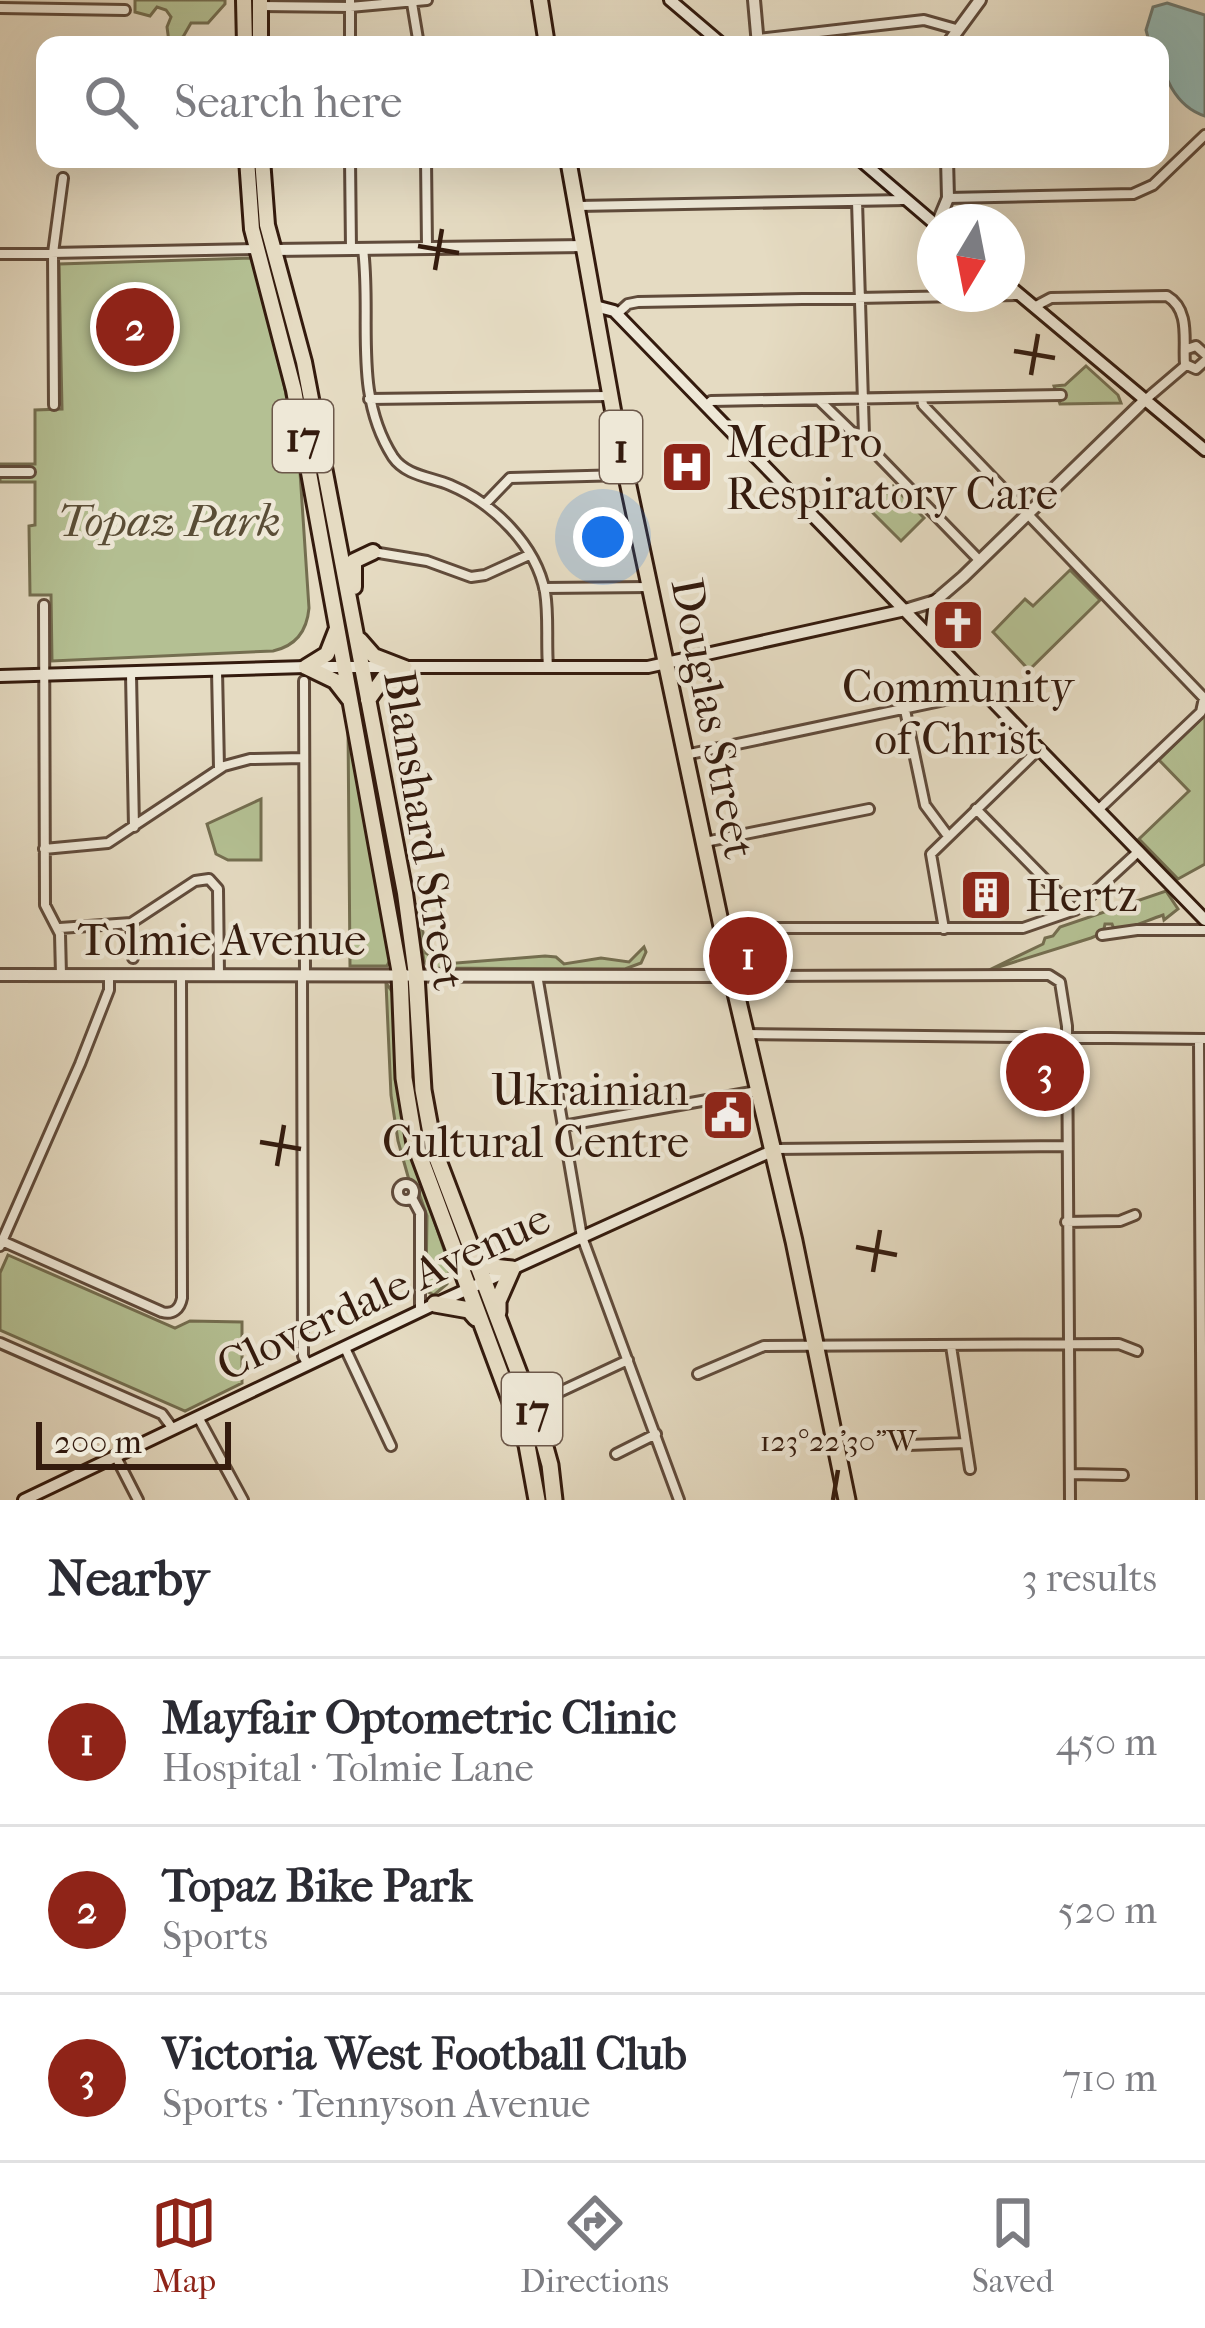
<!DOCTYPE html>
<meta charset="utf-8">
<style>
:root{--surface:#fff;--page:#f2f2f3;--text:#2b2b33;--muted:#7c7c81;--line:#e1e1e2;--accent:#8f2418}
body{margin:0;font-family:"IM FELL French Canon",serif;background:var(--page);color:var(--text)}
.compass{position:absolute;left:917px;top:204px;width:108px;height:108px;border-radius:50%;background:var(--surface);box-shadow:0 12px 48px #0002;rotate:190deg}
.scale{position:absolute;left:36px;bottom:30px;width:195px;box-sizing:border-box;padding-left:12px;border:6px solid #341b0e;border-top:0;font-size:33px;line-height:42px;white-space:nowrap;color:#341b0e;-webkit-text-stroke:9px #eee8d7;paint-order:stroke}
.you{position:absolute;left:603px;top:537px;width:42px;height:42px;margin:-30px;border:9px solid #fff;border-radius:50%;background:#1a73e8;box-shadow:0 0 0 18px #1a73e833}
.badge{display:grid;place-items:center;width:78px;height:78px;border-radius:50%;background:var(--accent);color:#fff;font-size:39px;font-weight:700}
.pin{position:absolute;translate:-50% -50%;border:6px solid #fff;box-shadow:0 3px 12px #0006}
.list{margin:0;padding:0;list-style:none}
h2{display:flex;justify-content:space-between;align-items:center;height:156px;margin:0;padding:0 48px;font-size:51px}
h2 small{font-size:39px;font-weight:400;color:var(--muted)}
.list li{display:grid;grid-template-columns:78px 1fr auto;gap:36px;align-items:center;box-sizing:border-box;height:168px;padding:0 48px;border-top:3px solid var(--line)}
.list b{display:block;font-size:45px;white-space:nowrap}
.list p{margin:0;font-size:39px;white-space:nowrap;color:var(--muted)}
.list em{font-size:39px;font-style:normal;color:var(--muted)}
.icon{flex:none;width:66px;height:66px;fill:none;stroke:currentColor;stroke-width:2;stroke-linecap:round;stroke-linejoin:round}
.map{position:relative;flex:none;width:1205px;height:1500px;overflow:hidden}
.search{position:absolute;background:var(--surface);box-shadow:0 12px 48px #0002;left:36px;right:36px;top:36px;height:132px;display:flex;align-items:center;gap:30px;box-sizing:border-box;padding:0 42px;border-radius:24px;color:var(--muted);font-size:45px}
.sheet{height:660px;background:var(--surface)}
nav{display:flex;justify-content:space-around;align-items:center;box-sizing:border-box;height:168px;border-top:3px solid var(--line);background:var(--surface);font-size:33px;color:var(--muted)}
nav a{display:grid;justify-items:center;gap:6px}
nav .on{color:var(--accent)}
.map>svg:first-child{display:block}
</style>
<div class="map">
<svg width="1205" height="1500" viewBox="0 0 1205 1500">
<rect width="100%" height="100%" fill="#e5dbc2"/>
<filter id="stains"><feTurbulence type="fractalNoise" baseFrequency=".00167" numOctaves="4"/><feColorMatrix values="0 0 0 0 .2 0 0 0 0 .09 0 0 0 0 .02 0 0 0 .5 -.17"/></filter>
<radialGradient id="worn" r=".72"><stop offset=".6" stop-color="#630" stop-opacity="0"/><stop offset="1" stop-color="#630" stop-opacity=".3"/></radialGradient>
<path fill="#b4c093" stroke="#746e50" stroke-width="3" d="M135 0H225V4L208 23H191L183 37 169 42 167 27 171 17 166 10 157 7 150 16 135 12Z
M252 258 275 334 300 472 309 608C307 631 296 646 273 651L52 661 51 595H30L29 526 35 525V482H0V464H35V410L62 409 59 264Z
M1086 366 1118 395 1121 403 1060 404 1054 386 1065 385Z
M893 486 924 518 901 541 869 509Z
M1070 570 1100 600 1029 670 993 632 1025 599 1033 606Z
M1205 715V864L1178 879 1139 839 1189 791 1159 760Z
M348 726 391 958 387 966H350Z
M261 799V860H228L216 854 207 824Z
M1166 891 1178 909 1164 920 1163 915C1146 921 1133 927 1115 932L1112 924H1105L1103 933 1091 938 989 970 1043 944 1045 938 1053 936 1060 927Z
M415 904 419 906 426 953 444 964 545 956 556 957 564 964 601 958 629 962 644 947 646 952 641 963 625 969 430 968 424 961Z
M386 983 394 994 398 1086 406 1138 450 1267 447 1284 434 1295 428 1292 426 1284 427 1216 416 1185 409 1180 398 1141 391 1095Z
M8 1255 175 1328 190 1321 242 1322V1383L185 1411 0 1330V1273Z"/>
<path fill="#96bbb6" stroke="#6f7b73" stroke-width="3" d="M1167 3 1205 15V116C1176 107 1160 74 1160 45H1150L1146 30 1153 7Z"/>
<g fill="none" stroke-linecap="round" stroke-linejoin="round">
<g stroke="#604b3b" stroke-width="14">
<path id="minor" d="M350 0V45
M412 3 419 45
M261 6 350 7 427 0
M0 8 125 10
M758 39 924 20 956 29
M350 159 351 249
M426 159 427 247
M948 198 1133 194 1153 185 1205 135
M857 201 864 435 879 457 980 561
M578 206 905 200
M363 249C372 320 352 393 393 457 406 476 431 477 450 485 493 503 536 545 545 592 549 616 546 642 548 667
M0 254 256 249
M1034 307 1051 298 1167 296C1191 310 1183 342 1185 364L1196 369 1205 361
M617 314 628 304 638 302 1018 295
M1187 349 1196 346 1205 354
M922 398 923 405 1204 698 1201 712 1098 810
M369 399 609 396
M819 400 852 432 864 435
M1145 400 1186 365
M54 405 53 253 63 178
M706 406 711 401 1061 395
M0 472H30
M485 504 510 478 625 475
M373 552 427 561 471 577 485 575 529 555
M544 588 650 587
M44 605 45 905 60 934 61 975
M217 670 219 768
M131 674 134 827
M304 681 305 973
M905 710 925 805 948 836
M685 755 983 692
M976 809 1075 910
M705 842 869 809
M44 849 108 843 224 766 250 759 304 758
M131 923 133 958
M60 928 131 923 195 881 209 879 218 889 219 974
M722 928H1023L1075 910 1139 851
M944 929 931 854 1039 749
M1102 935 1137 930H1205
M302 975 303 1356 308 1365
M537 975 582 1237 679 1500
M733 976 1049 975 1060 982 1067 1026 1070 1500
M746 1034 1205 1039
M1199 1040 1202 1500
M563 1126 757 1091
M775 1149 1065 1146
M398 1192a8 8 0 1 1 16 0a8 8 0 1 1-16 0Z
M412 1198 420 1213V1311
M1066 1222 1120 1221 1135 1215
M2 1241 162 1312C173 1315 180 1309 182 1298L181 976
M0 1246 80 1064 109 990V975
M0 1343 162 1414 173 1429
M951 1346 970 1469
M345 1348 391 1446
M698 1374 764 1346 1119 1344 1137 1351
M553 1395 628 1360
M198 1417 243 1500
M908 1445 966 1443
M616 1454 656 1434
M116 1457 138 1500
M1070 1474 1123 1475"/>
</g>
<g stroke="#604b3b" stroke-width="16">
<path id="tertiary" d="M754 0 758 45
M947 45 980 0
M938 222 948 198 947 159
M274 250 585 246
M905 610 935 601 963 577 1145 400
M0 975 732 976"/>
</g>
<g stroke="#341b0e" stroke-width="16">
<path id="secondary" d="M670 0 723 45
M859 159 935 224
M1007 284 1205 450
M595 306 614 311 1205 920
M931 636 935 601
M0 676 306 667H648L905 610
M24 1500 435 1304 774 1150"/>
</g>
<g stroke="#341b0e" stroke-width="20">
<path id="primary" d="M244 0 245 45
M260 0V45
M540 0 547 45
M247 159 252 229 294 390 400 974
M262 159 267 225 304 362 405 893 416 975
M568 159 616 427 732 976
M354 587V561L373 552
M360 640 374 656 405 668
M306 667 335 681 349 699
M306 667 327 654 336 631
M368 700 385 676 405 668"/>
</g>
<g stroke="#341b0e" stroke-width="21">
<path id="trunk" d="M400 974 404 1078 415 1144 527 1445 537 1500
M416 975 423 1090 434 1150 540 1429 550 1465 554 1500
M732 976 794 1241 847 1500
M473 1253 493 1267 512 1269 498 1301V1312
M435 1304 469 1310 476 1318"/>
</g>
<use href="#minor" stroke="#eee8d7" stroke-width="8"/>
<use href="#tertiary" stroke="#eee8d7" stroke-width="10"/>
<use href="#secondary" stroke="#eee8d7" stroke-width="10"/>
<use href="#primary" stroke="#e5dbc2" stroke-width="14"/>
<use href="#trunk" stroke="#e5dbc2" stroke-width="15"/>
</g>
<path fill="none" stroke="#341b0e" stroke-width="4.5" d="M418 246 459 253M435 270 442 229M1014 351 1055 358M1031 375 1038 334M260 1142 301 1149M277 1166 284 1125M856 1247 897 1255M873 1272 880 1230M833 1500 838 1470"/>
<defs>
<g id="hospital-square" transform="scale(2.7)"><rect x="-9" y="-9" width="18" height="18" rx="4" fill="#8f2418" stroke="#eee8d7"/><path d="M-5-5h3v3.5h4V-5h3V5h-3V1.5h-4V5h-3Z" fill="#fff"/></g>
<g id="church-square" transform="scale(2.7)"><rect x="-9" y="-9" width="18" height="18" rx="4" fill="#8f2418" stroke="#eee8d7"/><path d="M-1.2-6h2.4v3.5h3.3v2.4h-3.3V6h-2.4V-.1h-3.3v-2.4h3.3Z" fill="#fff"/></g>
<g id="building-square" transform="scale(2.7)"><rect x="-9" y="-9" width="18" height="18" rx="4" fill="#8f2418" stroke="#eee8d7"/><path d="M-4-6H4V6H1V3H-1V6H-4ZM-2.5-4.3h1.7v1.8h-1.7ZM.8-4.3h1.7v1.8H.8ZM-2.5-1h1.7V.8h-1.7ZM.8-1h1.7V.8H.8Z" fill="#fff"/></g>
<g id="civic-square" transform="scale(2.7)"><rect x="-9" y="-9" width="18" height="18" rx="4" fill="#8f2418" stroke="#eee8d7"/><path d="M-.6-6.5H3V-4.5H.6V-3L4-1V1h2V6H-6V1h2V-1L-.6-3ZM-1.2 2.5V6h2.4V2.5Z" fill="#fff"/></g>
</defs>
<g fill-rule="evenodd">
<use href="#hospital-square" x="687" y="467"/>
<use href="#church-square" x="958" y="625"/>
<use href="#building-square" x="986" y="895"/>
<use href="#civic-square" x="728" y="1115"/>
</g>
<g text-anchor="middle" stroke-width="9" stroke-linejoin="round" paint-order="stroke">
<g fill="#eee8d7" stroke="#6c584a" stroke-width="3">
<rect x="273" y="400" width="60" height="72" rx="9"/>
<rect x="600" y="411" width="42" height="72" rx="9"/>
<rect x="502" y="1373" width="60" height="72" rx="9"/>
</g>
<g font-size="42" font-weight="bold" fill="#341b0e">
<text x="303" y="451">17</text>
<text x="621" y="462">1</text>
<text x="532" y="1424">17</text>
</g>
<g font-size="45" fill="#341b0e" stroke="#eee8d7" text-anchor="start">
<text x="726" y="457">MedPro<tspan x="726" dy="52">Respiratory Care</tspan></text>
<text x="958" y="702" text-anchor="middle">Community<tspan x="958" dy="52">of Christ</tspan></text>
<text x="1025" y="911">Hertz</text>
<text x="689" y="1105" text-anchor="end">Ukrainian<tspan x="689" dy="52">Cultural Centre</tspan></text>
</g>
<g font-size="45" font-style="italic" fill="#5a4d36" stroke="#eee8d7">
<text x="169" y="536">Topaz Park</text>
</g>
<g font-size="45" fill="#341b0e" stroke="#eee8d7">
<text transform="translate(714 718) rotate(79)" y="16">Douglas Street</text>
<text transform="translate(425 830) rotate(81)" y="16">Blanshard Street</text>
<text x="222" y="955">Tolmie Avenue</text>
<text transform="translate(383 1291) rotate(-25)" y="16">Cloverdale Avenue</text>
</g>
</g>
<g font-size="30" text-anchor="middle" fill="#341b0e" stroke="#eee8d7" stroke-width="9" stroke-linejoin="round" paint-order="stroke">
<text x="838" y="1451">123°22'30"W</text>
</g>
<rect width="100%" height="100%" filter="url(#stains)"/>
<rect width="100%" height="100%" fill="url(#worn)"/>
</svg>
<svg class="compass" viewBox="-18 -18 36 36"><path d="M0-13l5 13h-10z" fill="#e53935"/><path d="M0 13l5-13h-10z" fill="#7c7c81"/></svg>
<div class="scale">200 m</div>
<div class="you"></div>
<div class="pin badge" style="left:748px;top:956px">1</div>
<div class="pin badge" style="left:135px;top:327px">2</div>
<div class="pin badge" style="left:1045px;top:1072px">3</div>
<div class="search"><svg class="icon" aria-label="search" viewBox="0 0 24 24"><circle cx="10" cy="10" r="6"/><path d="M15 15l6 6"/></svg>Search here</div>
</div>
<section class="sheet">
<h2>Nearby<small>3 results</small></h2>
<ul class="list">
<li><span class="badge">1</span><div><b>Mayfair Optometric Clinic</b><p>Hospital · Tolmie Lane</p></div><em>450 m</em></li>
<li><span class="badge">2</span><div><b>Topaz Bike Park</b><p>Sports</p></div><em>520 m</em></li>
<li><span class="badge">3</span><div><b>Victoria West Football Club</b><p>Sports · Tennyson Avenue</p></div><em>710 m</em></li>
</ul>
</section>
<nav>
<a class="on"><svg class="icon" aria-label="map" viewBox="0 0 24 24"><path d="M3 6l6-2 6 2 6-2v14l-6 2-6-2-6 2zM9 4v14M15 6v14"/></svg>Map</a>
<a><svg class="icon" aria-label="directions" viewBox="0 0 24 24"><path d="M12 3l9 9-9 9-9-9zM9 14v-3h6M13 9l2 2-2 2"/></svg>Directions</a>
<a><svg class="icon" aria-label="saved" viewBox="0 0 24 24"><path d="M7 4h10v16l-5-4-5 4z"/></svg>Saved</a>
</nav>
